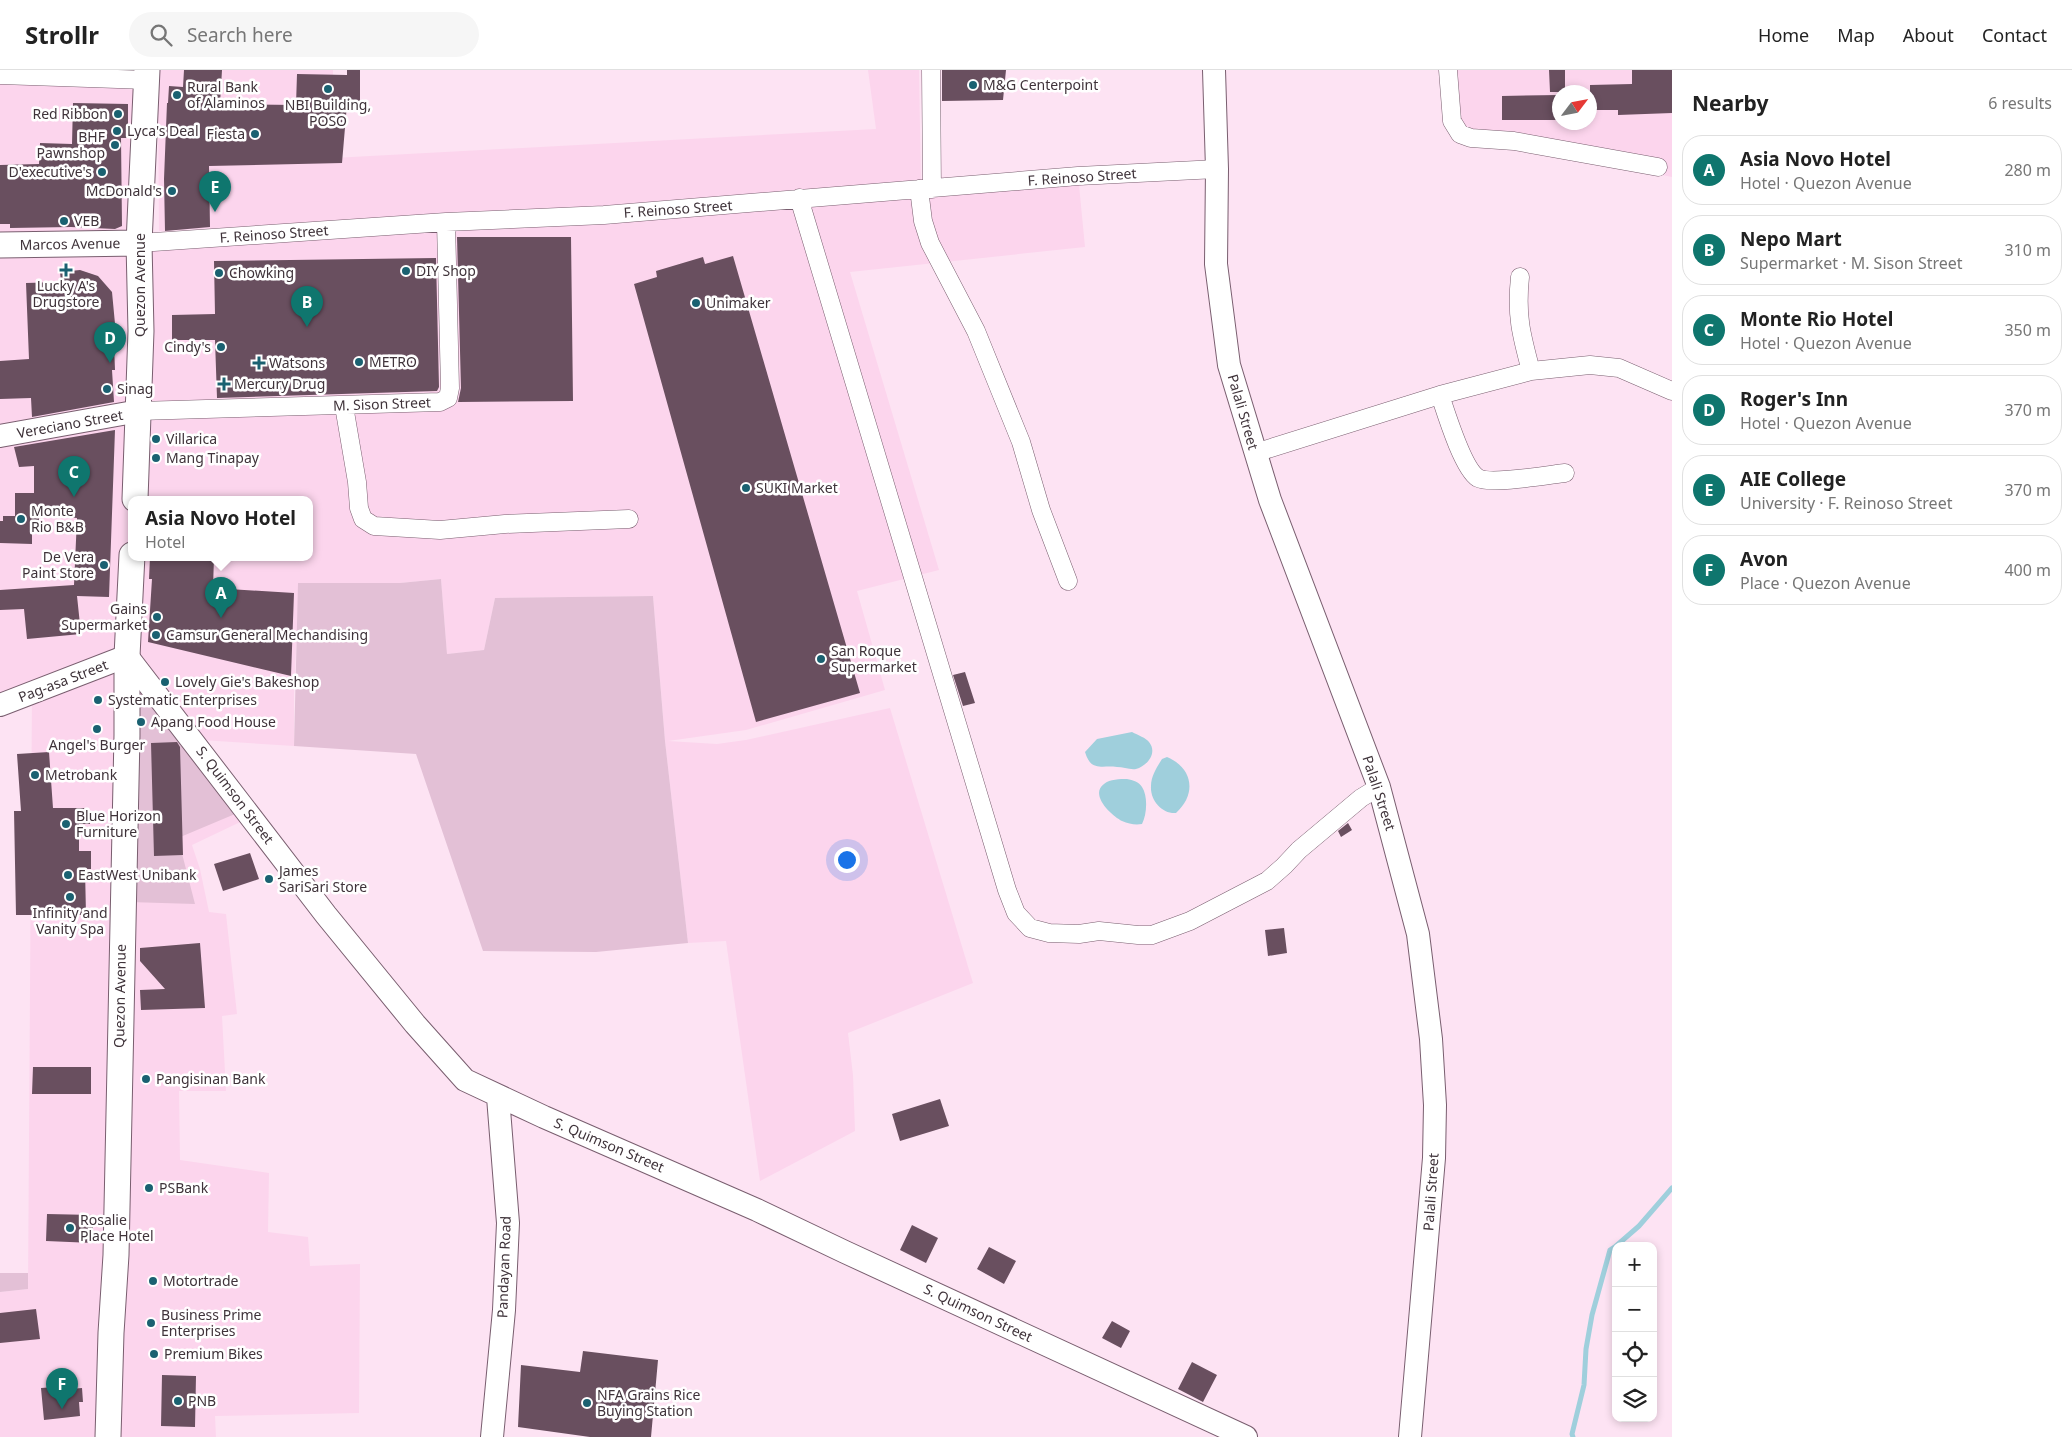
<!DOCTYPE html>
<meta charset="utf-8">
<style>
:root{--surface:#fff;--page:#f6f6f6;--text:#222;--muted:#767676;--line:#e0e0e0;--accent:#0f766e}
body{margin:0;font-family:"Noto Sans",sans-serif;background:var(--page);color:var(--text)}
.controls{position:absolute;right:15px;bottom:15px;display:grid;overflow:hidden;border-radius:10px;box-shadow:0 2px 8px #0003}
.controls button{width:45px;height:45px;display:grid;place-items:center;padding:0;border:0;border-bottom:1px solid var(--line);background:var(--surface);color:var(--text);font:25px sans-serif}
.compass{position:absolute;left:1552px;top:15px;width:45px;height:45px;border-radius:50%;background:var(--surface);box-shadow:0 2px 8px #0003;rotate:58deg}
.you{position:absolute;left:846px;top:789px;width:18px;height:18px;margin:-12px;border:4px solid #fff;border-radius:50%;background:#1a73e8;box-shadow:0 0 0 8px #1a73e833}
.badge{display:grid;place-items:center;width:32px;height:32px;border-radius:50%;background:var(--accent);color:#fff;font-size:16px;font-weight:700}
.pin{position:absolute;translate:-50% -41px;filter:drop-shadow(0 1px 2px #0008)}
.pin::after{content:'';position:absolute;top:26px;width:18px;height:15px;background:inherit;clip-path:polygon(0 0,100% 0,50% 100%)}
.popup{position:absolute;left:128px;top:426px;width:185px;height:65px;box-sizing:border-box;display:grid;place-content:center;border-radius:10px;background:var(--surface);filter:drop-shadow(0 1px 4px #0005);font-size:16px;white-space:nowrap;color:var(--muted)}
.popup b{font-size:19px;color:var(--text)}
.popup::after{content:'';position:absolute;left:50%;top:100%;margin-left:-10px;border:10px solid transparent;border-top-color:var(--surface)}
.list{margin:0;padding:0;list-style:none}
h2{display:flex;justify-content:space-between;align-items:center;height:65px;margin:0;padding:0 20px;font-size:21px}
h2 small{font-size:16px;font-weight:400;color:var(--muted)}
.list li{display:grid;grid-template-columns:32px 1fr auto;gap:15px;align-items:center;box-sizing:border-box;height:70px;margin:0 10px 10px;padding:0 10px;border:1px solid var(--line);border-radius:20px}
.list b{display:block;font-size:19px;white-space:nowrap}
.list p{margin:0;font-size:16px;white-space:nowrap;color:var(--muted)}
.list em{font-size:16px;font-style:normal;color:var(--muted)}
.icon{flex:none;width:28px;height:28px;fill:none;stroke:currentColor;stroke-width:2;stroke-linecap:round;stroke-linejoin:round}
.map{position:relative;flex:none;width:1672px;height:1367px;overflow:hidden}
header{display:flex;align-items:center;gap:30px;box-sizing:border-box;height:70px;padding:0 25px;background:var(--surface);border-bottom:1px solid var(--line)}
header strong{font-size:24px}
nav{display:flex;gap:28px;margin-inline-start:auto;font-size:18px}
.search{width:350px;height:45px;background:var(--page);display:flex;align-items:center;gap:12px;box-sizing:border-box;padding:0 18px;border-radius:28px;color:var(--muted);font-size:19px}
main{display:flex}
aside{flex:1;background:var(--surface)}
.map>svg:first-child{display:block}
</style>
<header>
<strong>Strollr</strong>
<div class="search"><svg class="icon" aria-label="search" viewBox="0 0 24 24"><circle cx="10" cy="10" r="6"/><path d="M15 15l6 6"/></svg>Search here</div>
<nav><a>Home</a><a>Map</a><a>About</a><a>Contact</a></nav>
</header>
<main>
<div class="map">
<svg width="1672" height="1367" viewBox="0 0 1672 1367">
<rect width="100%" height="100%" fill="#fde3f3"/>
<path fill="#fcd5ed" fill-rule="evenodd" d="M0 0H147L139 173 1079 115 1085 177 850 202 939 500 857 521 885 620 746 660 668 671 717 674 746 670 890 638 973 913 848 963 853 1005 855 1061 760 1111 726 871 688 873 665 671 653 526 495 528 484 580 447 584 441 509 400 513H299L294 623V676L201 670 255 745 192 775 200 799 209 842 226 844 237 944 222 946 226 1021H179L180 1090 269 1103 268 1162 308 1167 310 1196 360 1194 359 1343 215 1346 216 1367H0V1222L28 1219 32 623 0 634ZM132 429H310V487H132Z
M160 0H333V88L876 59 868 0H919L921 114 742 125 443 148 159 161 158 29Z
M1445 0H1672V107L1556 83 1462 70ZM1560 22H1590V52H1560Z"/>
<path fill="#e3c0d6" d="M441 509 447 584 484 580 495 528 653 526 665 671 688 873 596 882 483 881 416 684 294 676 298 513H400Z
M134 613 171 656 235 744 178 768 195 834 129 832Z
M0 1203H28V1219L0 1222Z"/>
<path fill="#9fcfdc" d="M1132 662C1138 665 1146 668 1149 672 1158 683 1147 696 1136 699 1130 700 1123 697 1117 697 1101 695 1091 702 1085 682L1097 669Z
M1167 687C1193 698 1197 724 1176 743 1162 744 1150 730 1151 716 1151 706 1157 697 1162 689Z
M1127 709C1133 710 1139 712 1142 717 1148 726 1147 744 1142 754 1135 755 1129 754 1122 751 1112 746 1089 725 1104 714 1110 709 1120 709 1127 709Z"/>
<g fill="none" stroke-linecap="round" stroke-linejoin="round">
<path stroke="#9fcfdc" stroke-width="5" d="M1616 1176 1639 1156 1672 1118
M1573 1367 1572 1364 1584 1315 1586 1279 1592 1245 1610 1180 1616 1176"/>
</g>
<path fill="#694f5f" d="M184 0H222L220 34 296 35 297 4 347 5V0H360V35L347 34 342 93 209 96 210 157 165 161 164 109 167 33H168L169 16 183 17Z
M942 0H1006L1003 30 942 31Z
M1549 0H1565V22H1550Z
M1632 0H1672V43L1618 45V40H1590V15L1632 14Z
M1559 25V50H1502V26Z
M73 33 128 34V68H121L122 156 115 159 71 157 10 158V154H0V95L39 94 40 73 72 74Z
M457 167H571L573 331 458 332 461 318Z
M733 186 860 623 756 652 634 214 657 207 656 201 703 187 705 194Z
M436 188 439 317 437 321 217 328 215 270H172V245L215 244 214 191Z
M80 200 98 206 112 222 117 275H114L115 300H112L114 332 32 347 31 328 0 329V291L29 289 26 213 61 212 60 202Z
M115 360 109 527 77 526 81 564 27 569 24 539 0 540V520L74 515 77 448 39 445V458H32V474L0 473V451H3V446H15V423H34V396L19 397 14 377Z
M150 487H214L213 518 294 523 291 606 148 572 152 509H149Z
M965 602 975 633 963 636 953 605Z
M177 672 180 677 183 785 154 786 151 673Z
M49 682 53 738H89L90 754H79V781H91V799H85L86 845H16L14 741H21L17 684Z
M1348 753 1352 760 1341 767 1338 761Z
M250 783 259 809 223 821 214 794Z
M1284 858 1287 883 1268 886 1265 860Z
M200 873 205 938 141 940 140 920 165 919 140 891V878Z
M33 997H91V1024H32Z
M940 1029 949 1056 900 1071 892 1044Z
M47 1144 93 1145V1173L46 1171Z
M912 1155 938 1168 926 1193 900 1180Z
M989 1177 1016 1191 1004 1214 977 1199Z
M36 1239 40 1269 0 1273V1243Z
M1112 1251 1130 1261 1121 1278 1102 1268Z
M583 1281 658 1290 651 1367H590L518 1357 521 1295 580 1302Z
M1192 1292 1217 1305 1203 1332 1178 1319Z
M162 1305 196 1306 195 1357 161 1356Z
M69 1316 70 1319 82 1318 83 1332H79L80 1346 44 1350 41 1318Z"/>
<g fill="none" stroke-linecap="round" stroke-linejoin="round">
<g stroke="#795e6f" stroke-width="19">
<path id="minor" d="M931 0 932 119
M1448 0 1452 51 1460 64 1471 68 1514 71 1658 97
M0 5 147 10
M919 119 923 151 930 173 976 261 1021 372 1041 440 1068 511
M799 128 1007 820 1016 843 1030 858 1049 863 1079 864 1099 861 1138 865H1152L1190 851 1267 811 1284 796 1299 780 1361 728 1379 717
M139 173 446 152 604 145 1078 106 1217 99
M1520 207C1516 245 1521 264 1531 301
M1440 325C1446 343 1463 399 1478 408 1491 415 1548 405 1565 403
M344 336 357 412 359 438 363 449 374 456 440 460 505 454 629 449
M139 341 440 332 448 328 450 318 446 152
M1255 383 1440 325 1531 301 1590 295 1619 298 1672 321"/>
</g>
<g stroke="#795e6f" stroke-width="24">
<path id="tertiary" d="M1214 0 1217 99 1216 194 1229 295 1270 430 1379 717 1418 864 1431 969 1435 1035 1434 1088 1410 1367
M0 366 139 341
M0 635 127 586 326 845 415 954 465 1010 544 1047 757 1140 845 1182 1246 1367
M492 1367 504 1240 508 1153 498 1027"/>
</g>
<g stroke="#795e6f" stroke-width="27">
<path id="secondary" d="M0 175 139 173
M135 429 141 261 139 173 147 0
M108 1367 111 1263 116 1185 127 665V586L132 485"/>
</g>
<use href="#minor" stroke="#fff" stroke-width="18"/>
<use href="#tertiary" stroke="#fff" stroke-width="22"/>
<use href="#secondary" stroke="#fff" stroke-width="25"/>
</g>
<g fill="#1a6171" stroke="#fff" stroke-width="2">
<circle cx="973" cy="15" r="5"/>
<circle cx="328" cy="19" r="5"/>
<circle cx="177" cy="25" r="5"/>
<circle cx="118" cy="44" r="5"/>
<circle cx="117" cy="61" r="5"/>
<circle cx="255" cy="64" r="5"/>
<circle cx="115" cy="75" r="5"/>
<circle cx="102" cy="102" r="5"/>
<circle cx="172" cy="121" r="5"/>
<circle cx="64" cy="151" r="5"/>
<path d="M63.5 192.5h5v5h5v5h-5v5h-5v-5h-5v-5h5z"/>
<circle cx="406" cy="201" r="5"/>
<circle cx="219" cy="203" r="5"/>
<circle cx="696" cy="233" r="5"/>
<circle cx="221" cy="277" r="5"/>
<circle cx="359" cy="292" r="5"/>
<path d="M256.5 285.5h5v5h5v5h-5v5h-5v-5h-5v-5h5z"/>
<path d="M221.5 306.5h5v5h5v5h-5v5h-5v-5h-5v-5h5z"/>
<circle cx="107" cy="319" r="5"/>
<circle cx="156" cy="369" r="5"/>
<circle cx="156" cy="388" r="5"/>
<circle cx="746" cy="418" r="5"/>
<circle cx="21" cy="449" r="5"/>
<circle cx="104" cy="495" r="5"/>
<circle cx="157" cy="547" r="5"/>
<circle cx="156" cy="565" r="5"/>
<circle cx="821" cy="589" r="5"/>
<circle cx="165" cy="612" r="5"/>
<circle cx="98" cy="630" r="5"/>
<circle cx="141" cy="652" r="5"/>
<circle cx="97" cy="659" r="5"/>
<circle cx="35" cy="705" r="5"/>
<circle cx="66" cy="754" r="5"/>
<circle cx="68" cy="805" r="5"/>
<circle cx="269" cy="809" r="5"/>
<circle cx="70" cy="827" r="5"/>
<circle cx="146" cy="1009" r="5"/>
<circle cx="149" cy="1118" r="5"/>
<circle cx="70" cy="1158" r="5"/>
<circle cx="153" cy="1211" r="5"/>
<circle cx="151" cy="1253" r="5"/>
<circle cx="154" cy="1284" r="5"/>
<circle cx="178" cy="1331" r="5"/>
<circle cx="587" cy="1333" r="5"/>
</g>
<g text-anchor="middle" stroke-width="5" stroke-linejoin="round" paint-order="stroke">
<g font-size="14" fill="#3f333a" stroke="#fff" text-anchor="start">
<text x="983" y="20">M&amp;G Centerpoint</text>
<text x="187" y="22">Rural Bank<tspan x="187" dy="16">of Alaminos</tspan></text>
<text x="328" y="40" text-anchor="middle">NBI Building,<tspan x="328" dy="16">POSO</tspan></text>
<text x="108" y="49" text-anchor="end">Red Ribbon</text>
<text x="127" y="66">Lyca's Deal</text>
<text x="245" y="69" text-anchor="end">Fiesta</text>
<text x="105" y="72" text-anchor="end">BHF<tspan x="105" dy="16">Pawnshop</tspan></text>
<text x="92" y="107" text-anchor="end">D'executive's</text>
<text x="162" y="126" text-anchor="end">McDonald's</text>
<text x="74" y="156">VEB</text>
<text x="416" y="206">DIY Shop</text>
<text x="229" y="208">Chowking</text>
<text x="66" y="221" text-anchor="middle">Lucky A's<tspan x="66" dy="16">Drugstore</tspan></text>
<text x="706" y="238">Unimaker</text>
<text x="211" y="282" text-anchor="end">Cindy's</text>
<text x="369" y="297">METRO</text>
<text x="269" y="298">Watsons</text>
<text x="234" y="319">Mercury Drug</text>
<text x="117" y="324">Sinag</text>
<text x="166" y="374">Villarica</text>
<text x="166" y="393">Mang Tinapay</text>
<text x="756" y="423">SUKI Market</text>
<text x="31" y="446">Monte<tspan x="31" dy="16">Rio B&amp;B</tspan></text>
<text x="94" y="492" text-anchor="end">De Vera<tspan x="94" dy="16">Paint Store</tspan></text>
<text x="147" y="544" text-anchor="end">Gains<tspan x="147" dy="16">Supermarket</tspan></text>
<text x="166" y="570">Camsur General Mechandising</text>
<text x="831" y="586">San Roque<tspan x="831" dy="16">Supermarket</tspan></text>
<text x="175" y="617">Lovely Gie's Bakeshop</text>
<text x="108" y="635">Systematic Enterprises</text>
<text x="151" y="657">Apang Food House</text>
<text x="97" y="680" text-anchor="middle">Angel's Burger</text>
<text x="45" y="710">Metrobank</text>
<text x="76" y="751">Blue Horizon<tspan x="76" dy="16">Furniture</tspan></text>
<text x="279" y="806">James<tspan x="279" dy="16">SariSari Store</tspan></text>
<text x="78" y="810">EastWest Unibank</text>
<text x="70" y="848" text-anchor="middle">Infinity and<tspan x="70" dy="16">Vanity Spa</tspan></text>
<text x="156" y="1014">Pangisinan Bank</text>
<text x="159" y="1123">PSBank</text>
<text x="80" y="1155">Rosalie<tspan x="80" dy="16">Place Hotel</tspan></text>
<text x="163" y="1216">Motortrade</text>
<text x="161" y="1250">Business Prime<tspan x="161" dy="16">Enterprises</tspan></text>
<text x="164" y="1289">Premium Bikes</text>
<text x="597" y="1330">NFA Grains Rice<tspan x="597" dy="16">Buying Station</tspan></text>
<text x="188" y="1336">PNB</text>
</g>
<g font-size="14" fill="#3f333a" stroke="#fff">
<text transform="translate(1082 107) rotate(-4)" y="5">F. Reinoso Street</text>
<text transform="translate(678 139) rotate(-4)" y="5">F. Reinoso Street</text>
<text transform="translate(274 164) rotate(-4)" y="5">F. Reinoso Street</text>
<text transform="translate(70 174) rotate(-1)" y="5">Marcos Avenue</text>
<text transform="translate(140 215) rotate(-90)" y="5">Quezon Avenue</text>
<text transform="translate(382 334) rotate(-2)" y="5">M. Sison Street</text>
<text transform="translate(1243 342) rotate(74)" y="5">Palali Street</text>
<text transform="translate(70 354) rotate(-10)" y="5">Vereciano Street</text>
<text transform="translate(63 611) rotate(-21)" y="5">Pag-asa Street</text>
<text transform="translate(1379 723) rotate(72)" y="5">Palali Street</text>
<text transform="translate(235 725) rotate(53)" y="5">S. Quimson Street</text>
<text transform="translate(120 926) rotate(-89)" y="5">Quezon Avenue</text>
<text transform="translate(609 1075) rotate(23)" y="5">S. Quimson Street</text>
<text transform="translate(1431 1122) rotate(-86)" y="5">Palali Street</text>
<text transform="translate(504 1197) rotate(-88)" y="5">Pandayan Road</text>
<text transform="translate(978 1243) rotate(25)" y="5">S. Quimson Street</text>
</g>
</g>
</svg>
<div class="controls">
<button>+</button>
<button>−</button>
<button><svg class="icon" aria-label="locate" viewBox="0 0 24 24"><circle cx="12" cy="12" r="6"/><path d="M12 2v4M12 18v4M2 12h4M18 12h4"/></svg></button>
<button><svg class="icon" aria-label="layers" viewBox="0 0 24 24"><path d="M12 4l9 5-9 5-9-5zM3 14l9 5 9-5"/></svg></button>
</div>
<svg class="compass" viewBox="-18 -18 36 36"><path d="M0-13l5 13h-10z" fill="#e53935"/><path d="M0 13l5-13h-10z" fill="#767676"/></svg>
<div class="you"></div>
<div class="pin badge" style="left:221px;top:548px">A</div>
<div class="popup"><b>Asia Novo Hotel</b>Hotel</div>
<div class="pin badge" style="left:307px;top:257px">B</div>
<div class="pin badge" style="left:74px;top:427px">C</div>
<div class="pin badge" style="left:110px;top:293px">D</div>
<div class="pin badge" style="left:215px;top:142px">E</div>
<div class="pin badge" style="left:62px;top:1339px">F</div>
</div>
<aside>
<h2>Nearby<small>6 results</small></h2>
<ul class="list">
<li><span class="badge">A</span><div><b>Asia Novo Hotel</b><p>Hotel · Quezon Avenue</p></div><em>280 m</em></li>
<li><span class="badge">B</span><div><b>Nepo Mart</b><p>Supermarket · M. Sison Street</p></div><em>310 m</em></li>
<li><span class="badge">C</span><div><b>Monte Rio Hotel</b><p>Hotel · Quezon Avenue</p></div><em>350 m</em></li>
<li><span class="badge">D</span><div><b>Roger's Inn</b><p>Hotel · Quezon Avenue</p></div><em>370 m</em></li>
<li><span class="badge">E</span><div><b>AIE College</b><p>University · F. Reinoso Street</p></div><em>370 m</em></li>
<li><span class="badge">F</span><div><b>Avon</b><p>Place · Quezon Avenue</p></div><em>400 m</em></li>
</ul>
</aside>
</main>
